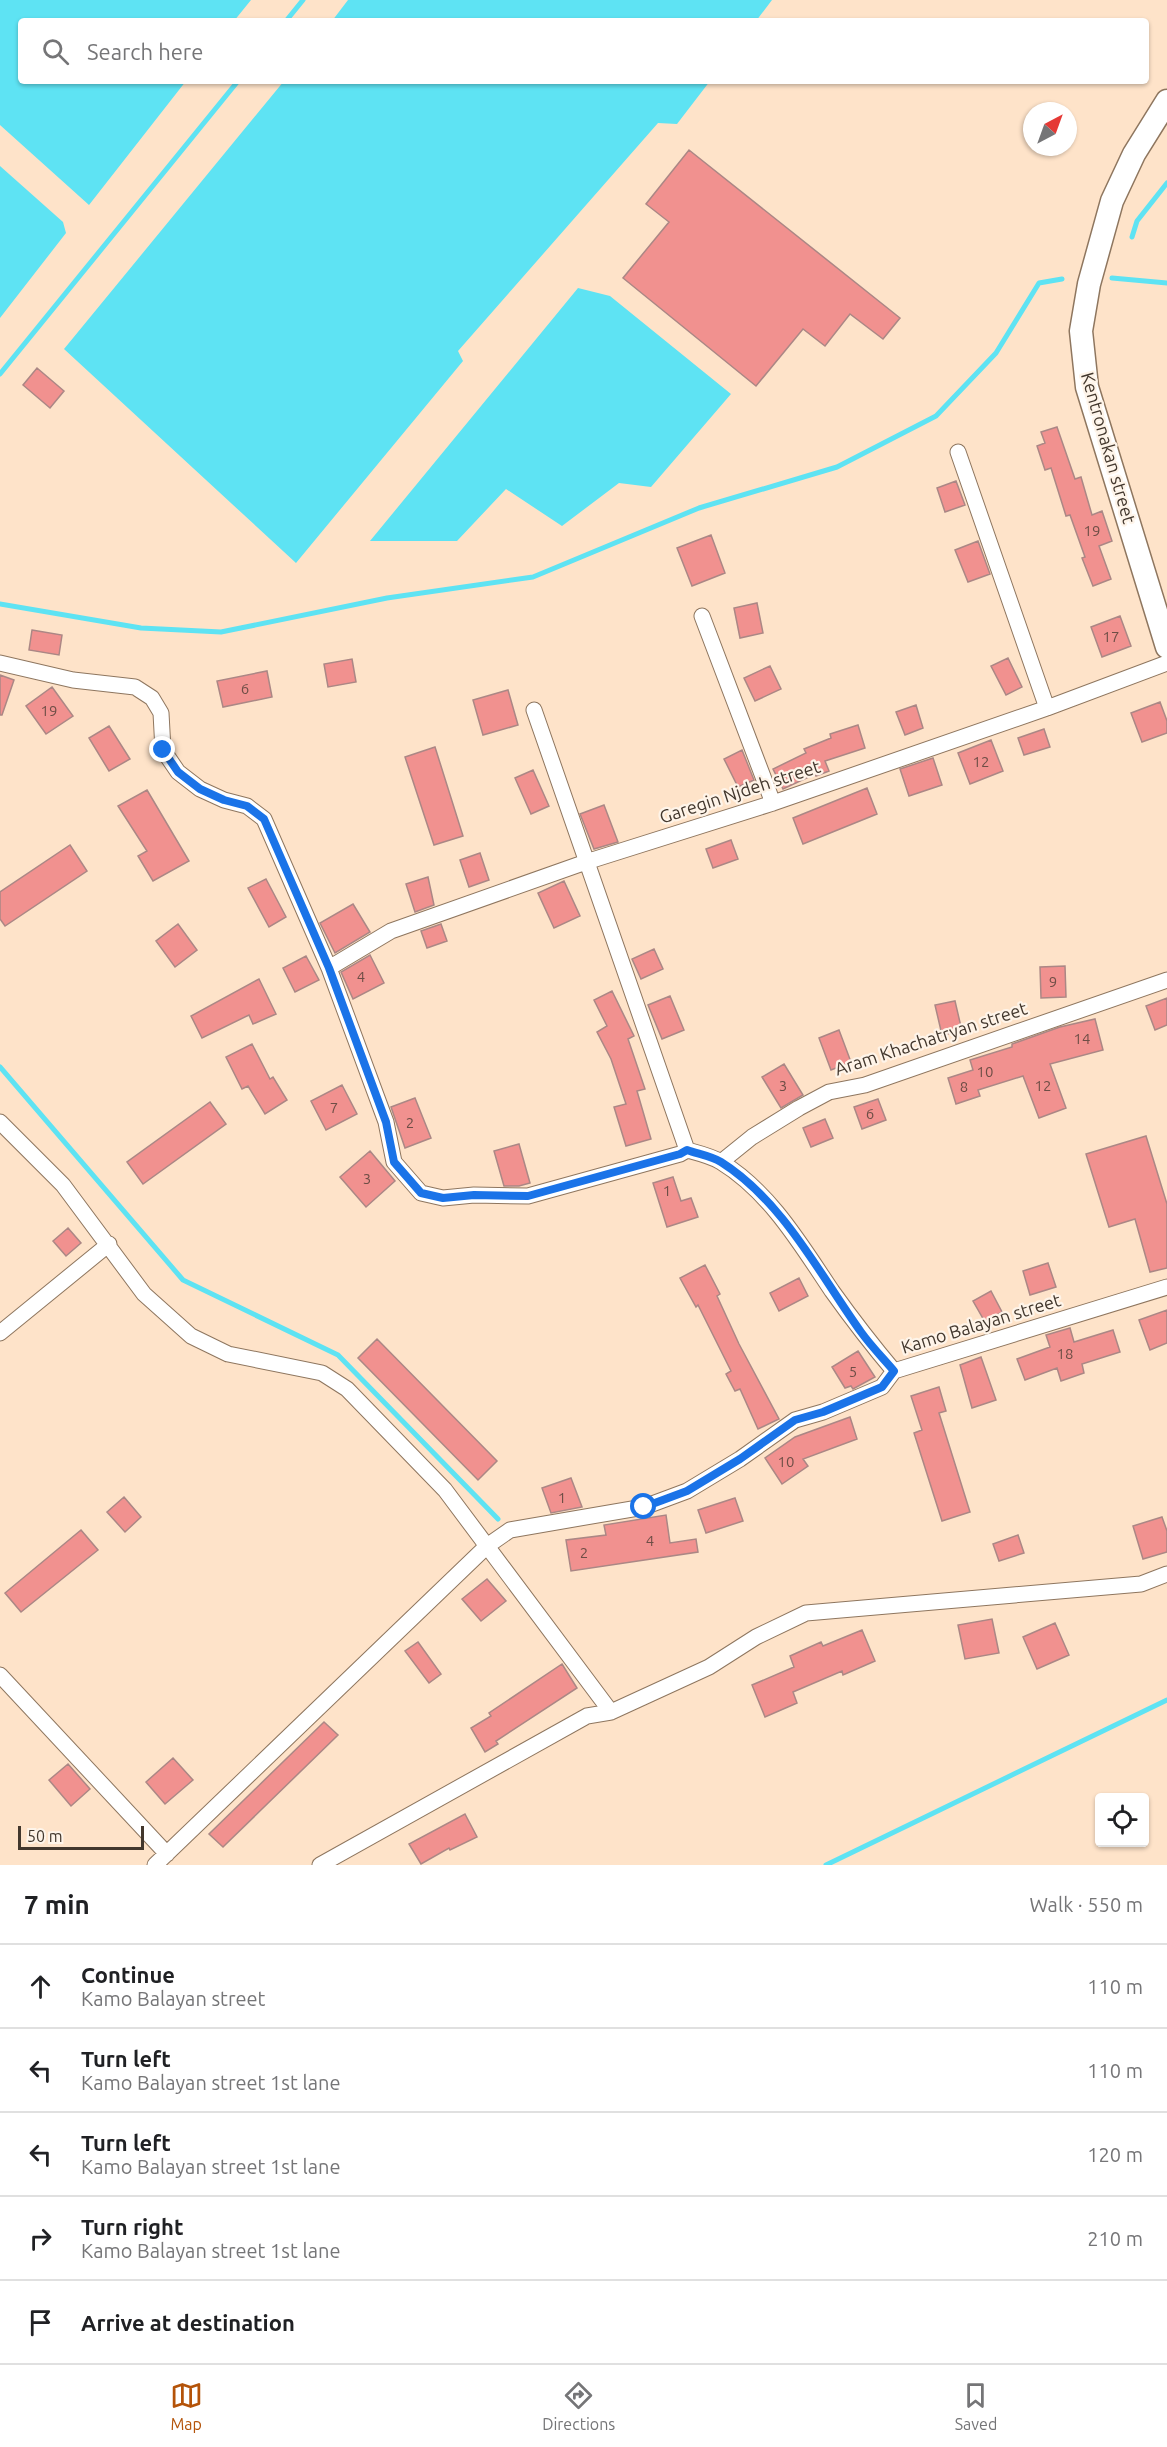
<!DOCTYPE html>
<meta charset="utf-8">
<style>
:root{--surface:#fff;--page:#f6f6f6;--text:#202124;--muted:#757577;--line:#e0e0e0;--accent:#b45309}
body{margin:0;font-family:Ubuntu,sans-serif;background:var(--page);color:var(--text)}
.controls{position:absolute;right:18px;bottom:18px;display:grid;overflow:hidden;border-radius:6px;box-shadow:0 2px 4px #0004}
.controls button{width:54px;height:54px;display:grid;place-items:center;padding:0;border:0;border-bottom:2px solid var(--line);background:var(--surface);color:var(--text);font:30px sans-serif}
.compass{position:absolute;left:1023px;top:102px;width:54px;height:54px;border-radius:50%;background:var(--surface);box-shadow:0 2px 4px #0004;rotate:41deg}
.scale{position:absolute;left:18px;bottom:15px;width:126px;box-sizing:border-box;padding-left:6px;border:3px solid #42372d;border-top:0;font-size:16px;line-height:21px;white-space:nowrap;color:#42372d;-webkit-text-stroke:4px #fef4e9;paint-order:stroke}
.stop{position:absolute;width:18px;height:18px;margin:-14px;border:4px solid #1a73e8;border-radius:50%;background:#fff}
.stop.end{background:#1a73e8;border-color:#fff;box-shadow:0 2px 6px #0008}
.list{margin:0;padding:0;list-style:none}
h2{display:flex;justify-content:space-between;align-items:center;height:78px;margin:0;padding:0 24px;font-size:26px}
h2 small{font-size:20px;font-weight:400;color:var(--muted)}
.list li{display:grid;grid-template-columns:39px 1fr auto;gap:18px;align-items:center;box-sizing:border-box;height:84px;padding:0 24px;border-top:2px solid var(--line)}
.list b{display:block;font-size:22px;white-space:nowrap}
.list p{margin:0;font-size:20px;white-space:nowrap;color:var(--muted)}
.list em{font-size:20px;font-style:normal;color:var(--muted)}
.icon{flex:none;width:33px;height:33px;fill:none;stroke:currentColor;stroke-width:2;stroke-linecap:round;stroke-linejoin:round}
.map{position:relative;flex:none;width:1167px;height:1865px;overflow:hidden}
.search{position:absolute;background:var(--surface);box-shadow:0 2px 4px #0004;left:18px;right:18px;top:18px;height:66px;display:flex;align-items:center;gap:15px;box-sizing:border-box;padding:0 21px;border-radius:6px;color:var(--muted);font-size:22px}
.sheet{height:498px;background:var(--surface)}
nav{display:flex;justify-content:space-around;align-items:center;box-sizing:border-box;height:84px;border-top:2px solid var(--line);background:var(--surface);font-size:16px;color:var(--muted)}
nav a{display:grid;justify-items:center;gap:3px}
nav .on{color:var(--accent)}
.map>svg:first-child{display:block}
</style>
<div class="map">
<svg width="1167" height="1865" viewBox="0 0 1167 1865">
<rect width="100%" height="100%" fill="#fee3c9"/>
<path fill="#5ee3f3" d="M0 0H251L234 21H21V81H186L89 205 0 125Z
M348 0H772L756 21H332Z
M284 81H710L677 124 658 123 458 351 463 361 296 563 64 349Z
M0 166 63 222 66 233 0 318Z
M578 288 610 296 731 394 651 487 619 483 562 526 506 489 457 541H370Z"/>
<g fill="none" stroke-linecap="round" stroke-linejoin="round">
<path stroke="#5ee3f3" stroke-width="5" d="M286 21 303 0
M1132 237 1137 221 1167 183
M1112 278 1167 283
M0 374 238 81
M0 604 141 628 221 632 387 598 533 577 699 508 837 467 936 416 996 353 1039 283 1062 279
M0 1067 183 1280 338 1355 498 1519
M826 1865 1167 1700"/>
</g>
<path fill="#f1918f" stroke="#ab8785" stroke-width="1.5" d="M689 150 900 318 883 339 850 314 825 346 803 329 756 386 623 278 669 222 646 204Z
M37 368 64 391 50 408 23 385Z
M1057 427 1075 479 1081 477 1092 515 1102 511 1112 541 1099 546 1111 579 1093 586 1082 558 1085 557 1070 515 1066 516 1051 468 1045 470 1037 446 1045 443 1041 432Z
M956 481 965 505 945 512 937 488Z
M711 535 725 573 692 586 677 548Z
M978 541 990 574 968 582 955 550Z
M757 603 763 633 740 638 734 608Z
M1120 616 1131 646 1102 657 1091 627Z
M32 630 62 635 59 655 29 650Z
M1008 658 1022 687 1006 695 991 666Z
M352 659 356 682 328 687 324 664Z
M770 666 781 689 755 701 744 678Z
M267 671 272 697 223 707 217 681Z
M0 675 14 680 2 715H0Z
M52 687 73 716 46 734 26 706Z
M508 690 518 725 483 735 473 700Z
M1160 702 1167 721V733L1142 742 1131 713Z
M916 705 923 728 905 735 896 712Z
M858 725 865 748 825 761 829 771 816 776 815 774 783 789 773 769 806 753 804 749 831 738 830 734Z
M109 726 130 759 109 771 89 738Z
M1044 729 1050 747 1024 755 1018 738Z
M991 740 1003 771 970 784 958 753Z
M435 747 463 836 434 845 405 757Z
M742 750 754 780 738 787 724 759Z
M933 758 942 785 909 796 900 769Z
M533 770 549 806 531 814 515 778Z
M867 788 877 814 803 844 793 818Z
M147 790 189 861 153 881 138 856 147 851 118 806Z
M604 805 618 842 594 849 580 814Z
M731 840 738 859 713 868 706 849Z
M70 845 87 871 5 926 0 919V892Z
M480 853 489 880 469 887 460 860Z
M428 877 434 905 415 912 406 884Z
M266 879 286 917 269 927 248 888Z
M564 881 580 916 554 928 538 893Z
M353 904 370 932 335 953 320 923Z
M178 924 197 950 175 967 156 941Z
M441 924 447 941 427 948 421 931Z
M654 949 663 969 641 979 632 959Z
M370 955 384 983 353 999 341 972Z
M306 956 319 980 295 992 283 968Z
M1065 966 1066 997 1041 998 1040 967Z
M259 979 276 1014 253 1024 249 1015 202 1038 191 1016Z
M612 991 634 1036 628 1039 645 1089 637 1091 651 1139 626 1146 614 1107 626 1104 611 1059 597 1032 607 1026 594 1000Z
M670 996 684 1030 662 1039 648 1005Z
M1167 998V1025L1155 1030 1146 1006Z
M955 1001 962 1031 942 1035 935 1005Z
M1095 1019 1103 1050 1050 1064 1066 1108 1039 1118 1023 1076 978 1090 980 1096 956 1104 948 1078 973 1070 970 1060 1012 1047V1044L1060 1027Z
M839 1030 851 1062 831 1070 819 1038Z
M252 1044 270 1079 273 1077 287 1100 265 1114 248 1086 242 1089 226 1057Z
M784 1064 803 1095 781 1108 762 1077Z
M342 1085 357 1114 326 1130 311 1101Z
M415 1098 431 1138 405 1148 391 1107Z
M878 1099 886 1120 862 1129 854 1107Z
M210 1102 226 1124 143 1184 127 1162Z
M825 1119 833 1138 811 1147 803 1128Z
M1146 1136 1167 1204V1268L1150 1272 1135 1219 1109 1227 1086 1154Z
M519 1144 530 1183 519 1186H504L494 1151Z
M370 1151 395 1181 366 1207 340 1177Z
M673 1177 681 1201 691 1198 698 1217 667 1227 653 1183Z
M68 1228 81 1243 66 1256 53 1241Z
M1048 1263 1056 1287 1030 1295 1023 1271Z
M705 1265 720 1294 717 1296 739 1344 779 1419 758 1429 740 1389 735 1391 726 1374 731 1371 698 1305 696 1307 680 1278Z
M799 1278 808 1296 779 1311 770 1293Z
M991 1291 1002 1312 985 1322 973 1301Z
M1167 1310V1343L1150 1350 1139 1320Z
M1070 1328 1074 1342 1113 1330 1120 1352 1082 1364 1084 1373 1061 1381 1057 1368 1025 1380 1017 1359 1050 1347 1046 1335Z
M377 1339 497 1461 478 1480 358 1358Z
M858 1351 875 1377 853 1389 851 1386 845 1388 832 1367Z
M981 1357 996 1400 972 1408 960 1365Z
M939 1387 946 1411 939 1413 970 1512 942 1521 914 1433 922 1430 911 1396Z
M850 1417 857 1439 803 1459 808 1466 782 1484 765 1458 795 1437Z
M571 1478 582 1507 551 1513 542 1488Z
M124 1497 141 1517 125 1532 107 1512Z
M735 1498 743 1521 706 1533 698 1510Z
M666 1515 670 1543 696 1539 698 1552 571 1571 566 1540 606 1535 604 1525Z
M1162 1517 1167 1531V1552L1143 1559 1133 1526Z
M81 1530 98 1550 21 1612 5 1593Z
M1018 1535 1024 1553 999 1561 993 1544Z
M487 1579 506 1601 481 1621 462 1599Z
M992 1619 999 1653 965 1659 958 1625Z
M1055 1623 1069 1655 1037 1669 1023 1637Z
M862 1630 875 1661 843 1675 842 1671 793 1692 797 1703 765 1717 752 1685 794 1667 790 1656 821 1642 823 1646Z
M418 1642 441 1674 429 1683 405 1651Z
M562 1664 577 1688 496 1741 498 1744 485 1752 471 1728 491 1716 489 1713Z
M324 1722 338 1735 223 1847 209 1834Z
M173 1758 193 1780 165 1804 146 1782Z
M68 1764 90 1789 71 1806 49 1780Z
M465 1814 477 1837 450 1850 449 1848 421 1864 409 1844Z"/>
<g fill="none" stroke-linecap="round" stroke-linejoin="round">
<g stroke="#8e765f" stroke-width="17">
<path id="minor" d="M958 452 1047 708
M702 616 773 803
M0 663 73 680 135 687 152 698 161 713 163 750 178 772 200 789 224 800 247 806 264 819 329 968 386 1122 394 1162 421 1193 443 1198 474 1195 528 1196 680 1154 687 1150C698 1153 711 1156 721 1162 770 1192 801 1245 832 1291 852 1319 872 1345 894 1371
M534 710 687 1150
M329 968 391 931 586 862 773 803 1047 708 1167 663
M0 1122 63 1185 144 1294 191 1336 228 1354 322 1373 347 1389 445 1490 611 1712
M721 1162 752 1137 799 1108 829 1092 865 1085 1167 980
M0 1333 109 1244
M0 1675 167 1854
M155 1865 487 1546 510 1530 644 1507 687 1491 740 1459 795 1420 823 1412 882 1387 894 1371 1167 1287
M320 1865 587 1716 611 1712 709 1667 756 1637 806 1613 1141 1584 1167 1574"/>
</g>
<g stroke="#8e765f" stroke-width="25">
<path id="primary" d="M1167 101 1134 154 1112 201 1089 284 1081 331 1087 387 1167 647"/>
</g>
<use href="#minor" stroke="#fff" stroke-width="15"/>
<use href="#primary" stroke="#fff" stroke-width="22"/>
</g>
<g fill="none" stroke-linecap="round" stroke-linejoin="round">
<path stroke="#1a73e8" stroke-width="8" d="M163 750 178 772 200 789 224 800 247 806 264 819 329 968 386 1122 394 1162 421 1193 443 1198 474 1195 528 1196 680 1154 687 1150C698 1154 711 1156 721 1162 783 1201 820 1275 861 1332 871 1346 883 1358 894 1371L882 1387 823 1412 795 1420 740 1459 687 1491 644 1507"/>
</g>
<g text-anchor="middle" stroke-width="4.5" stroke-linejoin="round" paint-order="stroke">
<g font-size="15" fill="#6e4e46">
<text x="1092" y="536">19</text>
<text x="1111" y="642">17</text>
<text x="245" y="694">6</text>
<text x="49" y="716">19</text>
<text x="981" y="767">12</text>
<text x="361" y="982">4</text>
<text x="1053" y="987">9</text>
<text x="1082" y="1044">14</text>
<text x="985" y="1077">10</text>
<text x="783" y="1091">3</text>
<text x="1043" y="1091">12</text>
<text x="964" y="1092">8</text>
<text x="334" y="1113">7</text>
<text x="870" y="1119">6</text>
<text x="410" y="1128">2</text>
<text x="367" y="1184">3</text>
<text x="667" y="1196">1</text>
<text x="1065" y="1359">18</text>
<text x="853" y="1377">5</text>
<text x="786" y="1467">10</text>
<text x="562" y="1503">1</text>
<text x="650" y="1546">4</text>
<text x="584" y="1558">2</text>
</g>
<g font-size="18" fill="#42372d" stroke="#fef4e9">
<text transform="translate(1108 448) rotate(74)" y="6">Kentronakan street</text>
<text transform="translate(740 792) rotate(-18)" y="6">Garegin Njdeh street</text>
<text transform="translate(931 1039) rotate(-18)" y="6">Aram Khachatryan street</text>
<text transform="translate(981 1324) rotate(-17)" y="6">Kamo Balayan street</text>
</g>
</g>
</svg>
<div class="controls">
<button><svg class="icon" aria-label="locate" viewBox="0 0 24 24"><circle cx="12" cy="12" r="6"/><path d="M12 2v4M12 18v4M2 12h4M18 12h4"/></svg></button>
</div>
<svg class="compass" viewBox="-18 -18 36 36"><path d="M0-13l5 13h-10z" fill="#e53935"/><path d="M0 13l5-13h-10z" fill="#757577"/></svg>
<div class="scale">50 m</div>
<div class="stop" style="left:644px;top:1507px"></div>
<div class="stop end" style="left:163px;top:750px"></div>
<div class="search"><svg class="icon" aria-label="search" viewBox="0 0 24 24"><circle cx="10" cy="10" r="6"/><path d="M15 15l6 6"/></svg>Search here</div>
</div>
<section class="sheet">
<h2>7 min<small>Walk · 550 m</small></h2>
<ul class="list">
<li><svg class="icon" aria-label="ahead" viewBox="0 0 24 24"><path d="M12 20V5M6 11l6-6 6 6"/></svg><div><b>Continue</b><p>Kamo Balayan street</p></div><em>110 m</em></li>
<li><svg class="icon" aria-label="left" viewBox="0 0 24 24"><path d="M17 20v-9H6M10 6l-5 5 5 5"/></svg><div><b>Turn left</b><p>Kamo Balayan street 1st lane</p></div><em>110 m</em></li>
<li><svg class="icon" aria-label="left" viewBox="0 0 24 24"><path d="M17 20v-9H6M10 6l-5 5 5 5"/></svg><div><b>Turn left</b><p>Kamo Balayan street 1st lane</p></div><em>120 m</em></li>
<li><svg class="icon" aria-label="right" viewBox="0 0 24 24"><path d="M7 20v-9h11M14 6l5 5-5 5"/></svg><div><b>Turn right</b><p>Kamo Balayan street 1st lane</p></div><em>210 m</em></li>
<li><svg class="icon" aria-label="arrive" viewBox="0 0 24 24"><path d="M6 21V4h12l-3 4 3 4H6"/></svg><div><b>Arrive at destination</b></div></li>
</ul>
</section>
<nav>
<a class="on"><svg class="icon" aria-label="map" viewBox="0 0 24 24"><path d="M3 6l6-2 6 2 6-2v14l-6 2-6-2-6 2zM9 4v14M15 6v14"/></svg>Map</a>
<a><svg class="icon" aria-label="directions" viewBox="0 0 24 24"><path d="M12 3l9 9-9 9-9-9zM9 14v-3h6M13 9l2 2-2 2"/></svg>Directions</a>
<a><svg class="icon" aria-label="saved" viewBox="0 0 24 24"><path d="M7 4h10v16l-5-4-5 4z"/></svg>Saved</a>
</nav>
